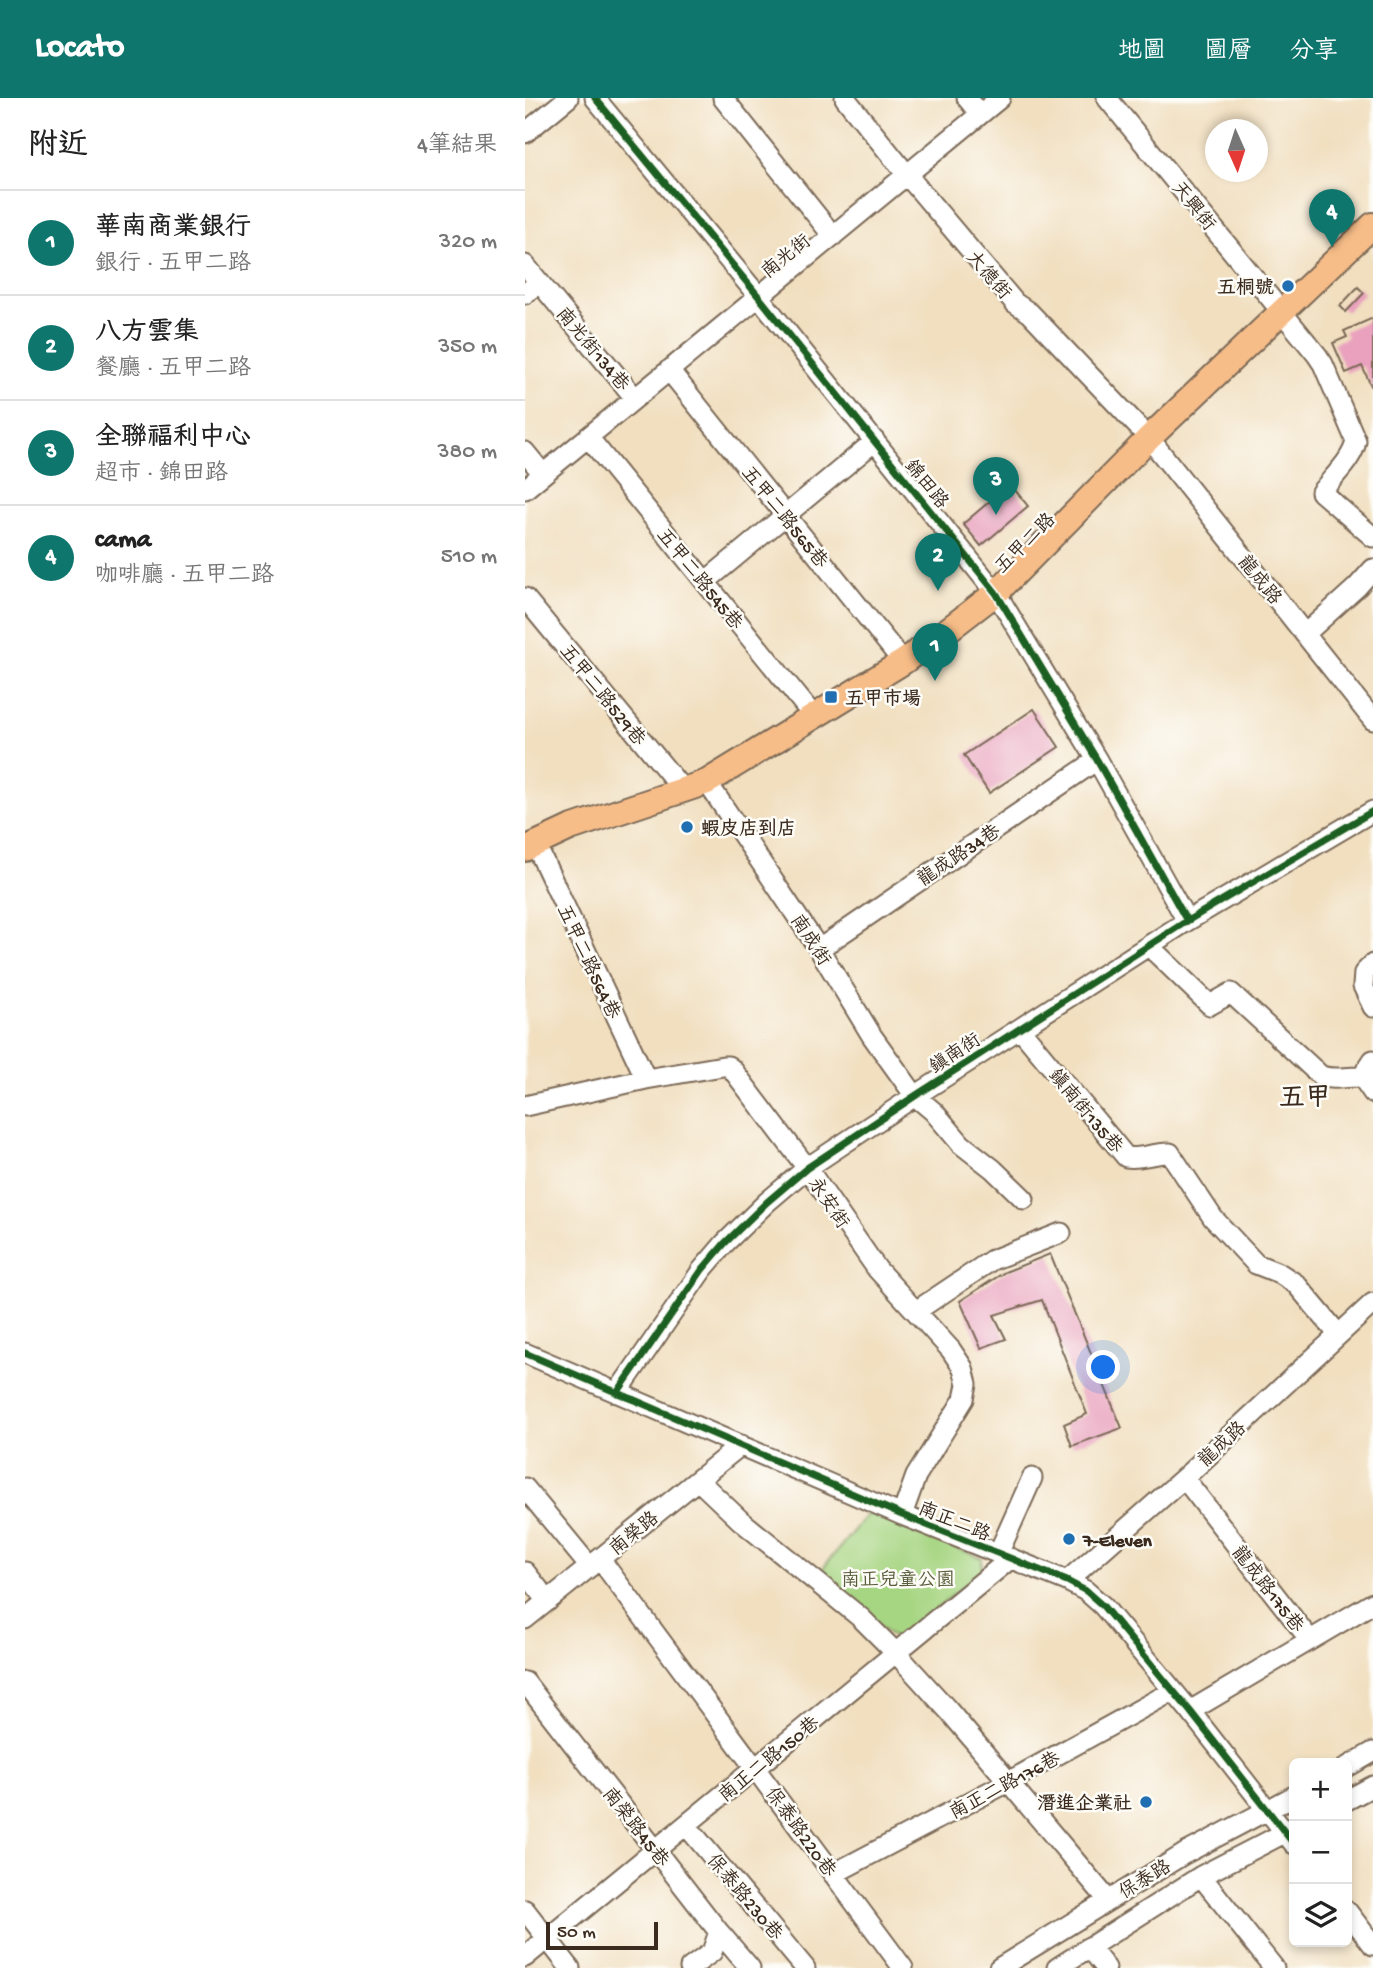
<!DOCTYPE html>
<html lang="zh-TW">
<meta charset="utf-8">
<style>
:root{--surface:#fff;--page:#f2f2f2;--text:#222;--muted:#767676;--line:#e0e0e0;--accent:#0f766e}
body{margin:0;font-family:"Gochi Hand","LXGW WenKai TC",sans-serif;background:var(--page);color:var(--text)}
.controls{position:absolute;right:21px;bottom:21px;display:grid;overflow:hidden;border-radius:10px;box-shadow:0 4px 10px #0003}
.controls button{width:63px;height:63px;display:grid;place-items:center;padding:0;border:0;border-bottom:2px solid var(--line);background:var(--surface);color:var(--text);font:35px sans-serif}
.compass{position:absolute;left:680px;top:21px;width:63px;height:63px;border-radius:50%;background:var(--surface);box-shadow:0 4px 10px #0003;rotate:177deg}
.scale{position:absolute;left:21px;bottom:18px;width:112px;box-sizing:border-box;padding-left:7px;border:4px solid #3b2a1e;border-top:0;font-size:19px;line-height:24px;white-space:nowrap;color:#3b2a1e;-webkit-text-stroke:5px #fdfcf7;paint-order:stroke}
.you{position:absolute;left:579px;top:1270px;width:24px;height:24px;margin:-18px;border:5px solid #fff;border-radius:50%;background:#1a73e8;box-shadow:0 0 0 10px #1a73e833}
.badge{display:grid;place-items:center;width:46px;height:46px;border-radius:50%;background:var(--accent);color:#fff;font-size:23px;font-weight:700}
.pin{position:absolute;translate:-50% -58px;filter:drop-shadow(0 2px 4px #0008)}
.pin::after{content:'';position:absolute;top:37px;width:24px;height:21px;background:inherit;clip-path:polygon(0 0,100% 0,50% 100%)}
.list{margin:0;padding:0;list-style:none}
h2{display:flex;justify-content:space-between;align-items:center;height:91px;margin:0;padding:0 28px;font-size:30px}
h2 small{font-size:23px;font-weight:400;color:var(--muted)}
.list li{display:grid;grid-template-columns:46px 1fr auto;gap:21px;align-items:center;box-sizing:border-box;height:105px;padding:0 28px;border-top:2px solid var(--line)}
.list b{display:block;font-size:26px;white-space:nowrap}
.list p{margin:0;font-size:23px;white-space:nowrap;color:var(--muted)}
.list em{font-size:23px;font-style:normal;color:var(--muted)}
.icon{flex:none;width:38px;height:38px;fill:none;stroke:currentColor;stroke-width:2;stroke-linecap:round;stroke-linejoin:round}
.map{position:relative;flex:none;width:848px;height:1870px;overflow:hidden}
header{display:flex;align-items:center;gap:42px;box-sizing:border-box;height:98px;padding:0 35px;background:var(--accent);color:#fff}
header strong{font-size:33px}
nav{display:flex;gap:38px;margin-inline-start:auto;font-size:24px}
main{display:flex}
aside{flex:1;background:var(--surface)}
.map>svg:first-child{display:block}
</style>
<header>
<strong>Locato</strong>
<nav><a>地圖</a><a>圖層</a><a>分享</a></nav>
</header>
<main>
<aside>
<h2>附近<small>4筆結果</small></h2>
<ul class="list">
<li><span class="badge">1</span><div><b>華南商業銀行</b><p>銀行 · 五甲二路</p></div><em>320 m</em></li>
<li><span class="badge">2</span><div><b>八方雲集</b><p>餐廳 · 五甲二路</p></div><em>350 m</em></li>
<li><span class="badge">3</span><div><b>全聯福利中心</b><p>超市 · 錦田路</p></div><em>380 m</em></li>
<li><span class="badge">4</span><div><b>cama</b><p>咖啡廳 · 五甲二路</p></div><em>510 m</em></li>
</ul>
</aside>
<div class="map">
<svg width="848" height="1870" viewBox="0 0 848 1870">
<rect width="100%" height="100%" fill="#fdfcf7"/>
<filter id="ink" filterUnits="userSpaceOnUse"><feTurbulence type="fractalNoise" baseFrequency=".0143" numOctaves="2"/><feDisplacementMap in="SourceGraphic" scale="14" xChannelSelector="R" yChannelSelector="G"/><feConvolveMatrix kernelMatrix="1 2 1 2 8 2 1 2 1" color-interpolation-filters="sRGB"/></filter>
<filter id="wash" filterUnits="userSpaceOnUse"><feTurbulence type="fractalNoise" baseFrequency=".00686" numOctaves="4" result="noise"/><feDisplacementMap in="SourceGraphic" scale="28" xChannelSelector="R" yChannelSelector="G"/><feGaussianBlur stdDeviation="1.57" result="paint"/><feColorMatrix in="noise" values="0 0 0 0 0 0 0 0 0 0 0 0 0 0 0 0 0 1.4 0 .05"/><feComposite in="paint" operator="in"/></filter>
<g filter="url(#wash)">
<rect width="100%" height="100%" fill="#f1dfc0"/>
<path fill="#a7d683" stroke="#718050" stroke-width="2" d="M343 1415 457 1460V1472L378 1540 368 1539 293 1476Z"/>
<g id="blocks">
<path fill="#e9a1be" d="M833 189 839 195 821 214 815 208Z
M848 220V292L837 268 821 275 808 245 822 239 819 233Z
M485 386 503 408 456 448 438 426Z
M509 611 534 649 464 695 439 657Z
M525 1156 597 1330 547 1348 539 1326 562 1316 517 1202 469 1217 481 1241 456 1250 435 1203 480 1174Z"/>
</g>
</g>
<g filter="url(#ink)">
<use href="#blocks" fill-opacity="0" stroke="#7b6957" stroke-width="2"/>
<g fill="none" stroke-linecap="round" stroke-linejoin="round">
<g stroke="#7b6957" stroke-width="23">
<path id="minor" d="M70 0 234 199 471 495 572 662 662 823
M198 0 308 138
M320 0 382 77 490 205 505 215 624 340 848 622
M442 0 455 16
M582 0 792 257 798 266 831 343C828 361 808 379 796 394L848 439
M0 35 43 0
M0 167 110 300
M0 196 14 184
M144 272 378 564
M63 339 290 620
M0 354 18 376
M0 391 475 0
M180 484 350 343
M0 500 158 692
M780 536 832 489 848 471
M182 684 294 851 347 938 390 998 409 1014 436 1046 468 1071 499 1101
M10 745 121 981
M624 848 685 907 706 895 796 978C811 983 821 978 837 979
M294 851 572 662
M848 866 839 875 838 888 848 909
M495 931 601 1059C616 1062 630 1054 645 1055L688 1120 731 1166 754 1175 771 1186 813 1236
M848 962 837 979 848 995
M0 1008 121 981 198 968H203L207 971 282 1070 352 1171 426 1252 438 1270 442 1286 439 1301 391 1378 377 1417
M391 1213 467 1162 536 1135
M0 1255 377 1417 542 1483 561 1493 578 1508 665 1613 769 1746
M92 1295 177 1172 200 1145 242 1104 282 1070 390 998 662 823 848 713
M659 1380 785 1542
M173 1382 215 1422 336 1520 371 1555 423 1612 583 1802
M0 1390 65 1469
M473 1456 507 1380
M75 1461 378 1870
M0 1474 23 1503
M542 1483 659 1380 848 1205
M0 1521 216 1347
M0 1584 194 1834 187 1854 165 1870
M665 1613 848 1505
M822 1669 848 1654
M822 1702 848 1688
M161 1727 280 1870
M308 1776 483 1684 648 1593
M676 1778 749 1870
M0 1812 45 1870
M822 1813 848 1847
M194 1834 225 1870
M564 1849 581 1870
M0 1859 485 1461
M474 1870 659 1756 769 1698
M532 1870 676 1778 769 1730"/>
</g>
<g stroke="#7b6957" stroke-width="28">
<path id="major" d="M0 751 45 730 182 684 378 564 428 528 471 495 624 340 848 127"/>
</g>
<use href="#minor" stroke="#fff" stroke-width="19"/>
<use href="#major" stroke="#f7bd88" stroke-width="24"/>
<g stroke="#fdfcf7" stroke-width="11">
<path id="cycleway" d="M70 0 234 199 471 495 572 662 662 823
M0 1255 377 1417 542 1483 561 1493 578 1508 665 1613 769 1746
M92 1295 177 1172 200 1145 242 1104 282 1070 390 998 662 823 848 713"/>
</g>
<use href="#cycleway" stroke="#1b5e20" stroke-width="7"/>
</g>
</g>
<g fill="#1f6fb2" stroke="#fdfcf7" stroke-width="2.5">
<circle cx="763" cy="188" r="7"/>
<rect x="299" y="592" width="14" height="14" rx="3.5"/>
<circle cx="162" cy="729" r="7"/>
<circle cx="544" cy="1441" r="7"/>
<circle cx="621" cy="1704" r="7"/>
</g>
<g text-anchor="middle" stroke-width="5" stroke-linejoin="round" paint-order="stroke">
<g font-size="19" fill="#3b2a1e" stroke="#fdfcf7">
<text transform="translate(670 107) rotate(51)" y="7">天興街</text>
<text transform="translate(260 157) rotate(-39)" y="7">南光街</text>
<text transform="translate(465 176) rotate(49)" y="7">大德街</text>
<text transform="translate(69 250) rotate(50)" y="7">南光街134巷</text>
<text transform="translate(403 385) rotate(51)" y="7">錦田路</text>
<text transform="translate(261 418) rotate(51)" y="7">五甲二路565巷</text>
<text transform="translate(499 444) rotate(-45)" y="7">五甲二路</text>
<text transform="translate(176 480) rotate(51)" y="7">五甲二路545巷</text>
<text transform="translate(736 481) rotate(51)" y="7">龍成路</text>
<text transform="translate(79 596) rotate(51)" y="7">五甲二路529巷</text>
<text transform="translate(433 756) rotate(-34)" y="7">龍成路34巷</text>
<text transform="translate(287 841) rotate(57)" y="7">南成街</text>
<text transform="translate(65 863) rotate(65)" y="7">五甲二路564巷</text>
<text transform="translate(429 954) rotate(-33)" y="7">鎮南街</text>
<text transform="translate(562 1012) rotate(50)" y="7">鎮南街135巷</text>
<text transform="translate(305 1104) rotate(56)" y="7">永安街</text>
<text transform="translate(696 1345) rotate(-43)" y="7">龍成路</text>
<text transform="translate(430 1422) rotate(22)" y="7">南正二路</text>
<text transform="translate(108 1434) rotate(-39)" y="7">南榮路</text>
<text transform="translate(744 1490) rotate(52)" y="7">龍成路175巷</text>
<text transform="translate(243 1660) rotate(-39)" y="7">南正二路150巷</text>
<text transform="translate(479 1686) rotate(-28)" y="7">南正二路176巷</text>
<text transform="translate(112 1728) rotate(52)" y="7">南榮路45巷</text>
<text transform="translate(277 1733) rotate(54)" y="7">保泰路220巷</text>
<text transform="translate(619 1780) rotate(-31)" y="7">保泰路</text>
<text transform="translate(221 1798) rotate(50)" y="7">保泰路230巷</text>
</g>
<g font-size="19" font-weight="bold" fill="#3b2a1e" stroke="#fdfcf7" text-anchor="start">
<text x="749" y="195" text-anchor="end">五桐號</text>
<text x="320" y="606">五甲市場</text>
<text x="176" y="736">蝦皮店到店</text>
<text x="558" y="1448">7-Eleven</text>
<text x="607" y="1711" text-anchor="end">潛進企業社</text>
</g>
<g font-size="19" fill="#5b5e3c" stroke="#fdfcf7">
<text x="373" y="1487">南正兒童公園</text>
</g>
<g font-size="26" font-weight="bold" fill="#3b2a1e" stroke="#fdfcf7">
<text x="780" y="1007">五甲</text>
</g>
</g>
</svg>
<div class="controls">
<button>+</button>
<button>−</button>
<button><svg class="icon" aria-label="layers" viewBox="0 0 24 24"><path d="M12 4l9 5-9 5-9-5zM3 14l9 5 9-5"/></svg></button>
</div>
<svg class="compass" viewBox="-18 -18 36 36"><path d="M0-13l5 13h-10z" fill="#e53935"/><path d="M0 13l5-13h-10z" fill="#767676"/></svg>
<div class="scale">50 m</div>
<div class="you"></div>
<div class="pin badge" style="left:410px;top:583px">1</div>
<div class="pin badge" style="left:413px;top:493px">2</div>
<div class="pin badge" style="left:471px;top:417px">3</div>
<div class="pin badge" style="left:807px;top:149px">4</div>
</div>
</main>
